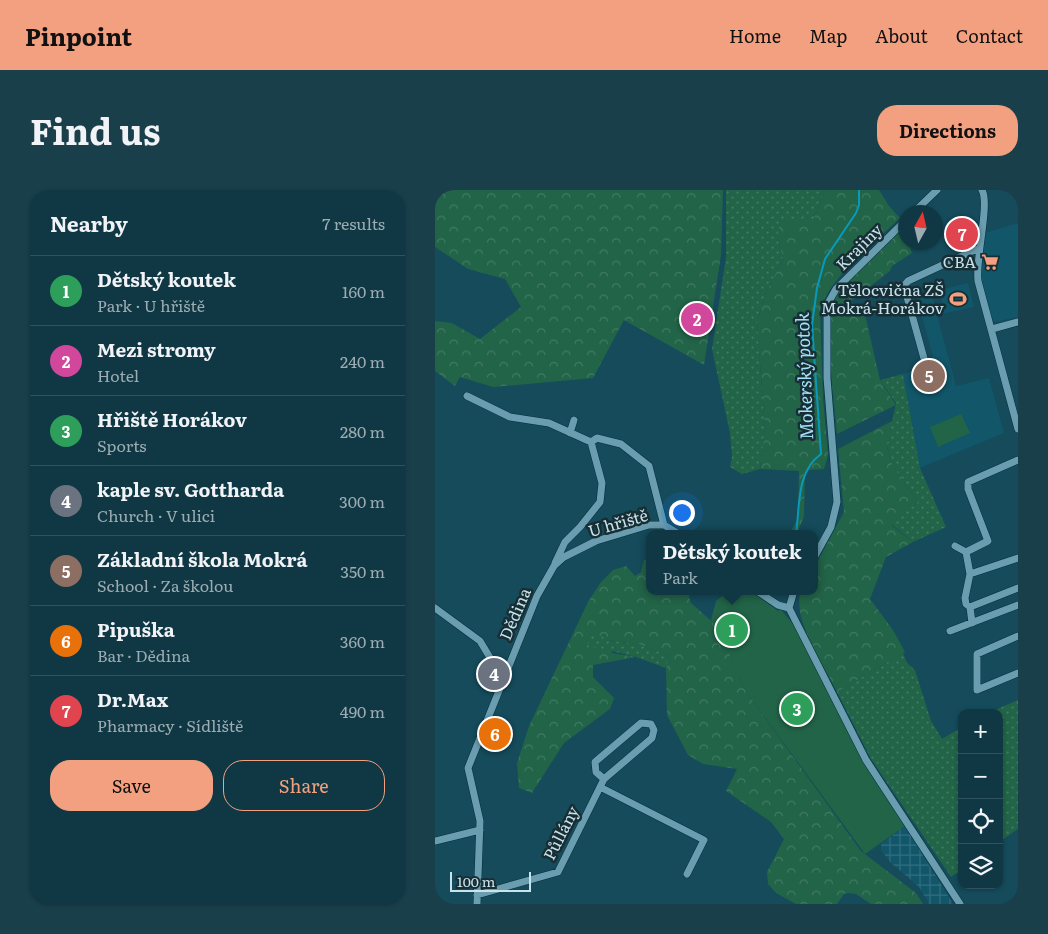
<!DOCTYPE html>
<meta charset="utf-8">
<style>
:root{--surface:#103844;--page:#193f4b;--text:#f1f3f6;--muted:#9cacb2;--line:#30525d;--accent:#f2a080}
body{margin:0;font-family:Literata,serif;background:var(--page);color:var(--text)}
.controls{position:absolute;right:15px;bottom:15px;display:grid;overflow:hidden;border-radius:10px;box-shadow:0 1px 4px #0004}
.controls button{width:45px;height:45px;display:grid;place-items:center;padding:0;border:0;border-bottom:1px solid var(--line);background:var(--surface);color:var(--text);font:25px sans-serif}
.compass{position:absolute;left:463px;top:15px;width:45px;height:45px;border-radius:50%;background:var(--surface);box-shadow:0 1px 4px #0004;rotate:8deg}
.scale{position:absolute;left:15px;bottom:12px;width:81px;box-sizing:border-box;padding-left:5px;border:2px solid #c9e3ed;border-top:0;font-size:14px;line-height:18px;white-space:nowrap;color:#c9e3ed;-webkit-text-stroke:4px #182e35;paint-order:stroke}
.you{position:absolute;left:246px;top:322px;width:18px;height:18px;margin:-12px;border:4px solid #fff;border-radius:50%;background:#1a73e8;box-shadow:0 0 0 8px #1a73e833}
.badge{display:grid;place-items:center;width:32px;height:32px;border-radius:50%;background:var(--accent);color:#fff;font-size:16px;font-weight:700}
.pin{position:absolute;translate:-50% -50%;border:2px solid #fff;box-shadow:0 1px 5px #0006}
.popup{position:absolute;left:211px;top:340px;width:172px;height:65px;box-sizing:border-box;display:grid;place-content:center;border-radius:10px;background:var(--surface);filter:drop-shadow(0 1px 4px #0005);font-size:16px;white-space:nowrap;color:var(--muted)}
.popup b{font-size:19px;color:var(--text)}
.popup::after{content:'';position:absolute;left:50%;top:100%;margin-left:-10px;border:10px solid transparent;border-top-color:var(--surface)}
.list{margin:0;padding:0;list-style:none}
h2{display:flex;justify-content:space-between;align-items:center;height:65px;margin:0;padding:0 20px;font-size:21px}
h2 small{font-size:16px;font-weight:400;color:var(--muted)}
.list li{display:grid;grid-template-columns:32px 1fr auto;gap:15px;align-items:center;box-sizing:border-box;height:70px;padding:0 20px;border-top:1px solid var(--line)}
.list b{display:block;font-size:19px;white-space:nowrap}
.list p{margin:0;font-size:16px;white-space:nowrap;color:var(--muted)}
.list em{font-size:16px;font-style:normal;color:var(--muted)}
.actions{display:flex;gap:10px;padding:15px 20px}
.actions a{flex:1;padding:11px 0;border:1px solid var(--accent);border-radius:20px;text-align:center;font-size:18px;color:var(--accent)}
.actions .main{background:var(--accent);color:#111}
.icon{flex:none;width:28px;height:28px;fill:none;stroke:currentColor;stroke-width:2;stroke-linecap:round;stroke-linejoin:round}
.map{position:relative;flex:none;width:583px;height:714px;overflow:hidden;border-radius:20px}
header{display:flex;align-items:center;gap:30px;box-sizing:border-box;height:70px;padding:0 25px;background:var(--accent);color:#111}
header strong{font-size:24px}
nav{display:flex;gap:28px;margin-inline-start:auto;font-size:18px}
.intro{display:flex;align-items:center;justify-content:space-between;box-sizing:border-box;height:120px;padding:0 30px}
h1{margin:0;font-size:35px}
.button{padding:12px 22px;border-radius:20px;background:var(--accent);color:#111;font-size:18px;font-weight:700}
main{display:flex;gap:30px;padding:0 30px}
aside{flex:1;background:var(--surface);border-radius:20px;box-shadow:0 1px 4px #0004}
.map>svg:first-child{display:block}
</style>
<header>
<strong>Pinpoint</strong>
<nav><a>Home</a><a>Map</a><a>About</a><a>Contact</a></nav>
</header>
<div class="intro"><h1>Find us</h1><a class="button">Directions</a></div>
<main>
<aside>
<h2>Nearby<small>7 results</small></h2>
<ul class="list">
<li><span class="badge" style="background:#2e9e5b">1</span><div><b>Dětský koutek</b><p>Park · U hřiště</p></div><em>160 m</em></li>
<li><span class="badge" style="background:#d1479c">2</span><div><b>Mezi stromy</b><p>Hotel</p></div><em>240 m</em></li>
<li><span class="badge" style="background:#2e9e5b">3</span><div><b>Hřiště Horákov</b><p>Sports</p></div><em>280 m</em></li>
<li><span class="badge" style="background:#6b7280">4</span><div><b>kaple sv. Gottharda</b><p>Church · V ulici</p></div><em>300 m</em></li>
<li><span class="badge" style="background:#8d6e63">5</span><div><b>Základní škola Mokrá</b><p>School · Za školou</p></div><em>350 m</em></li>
<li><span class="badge" style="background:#e8710a">6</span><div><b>Pipuška</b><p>Bar · Dědina</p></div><em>360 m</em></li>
<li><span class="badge" style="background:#e0444e">7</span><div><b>Dr.Max</b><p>Pharmacy · Sídliště</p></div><em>490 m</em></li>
</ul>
<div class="actions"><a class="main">Save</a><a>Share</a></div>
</aside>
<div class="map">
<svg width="583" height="714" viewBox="0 0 583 714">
<defs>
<pattern id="industrial-grid" width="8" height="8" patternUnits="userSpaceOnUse" patternTransform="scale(1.25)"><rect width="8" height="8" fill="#115669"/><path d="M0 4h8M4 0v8" fill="none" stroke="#326e7f"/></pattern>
<pattern id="forest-crowns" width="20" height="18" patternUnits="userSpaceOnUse" patternTransform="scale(1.25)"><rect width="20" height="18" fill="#226448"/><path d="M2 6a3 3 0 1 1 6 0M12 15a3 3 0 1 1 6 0" fill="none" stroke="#417a63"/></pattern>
<pattern id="garden-dots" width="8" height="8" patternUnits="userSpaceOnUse" patternTransform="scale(1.25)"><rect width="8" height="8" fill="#226448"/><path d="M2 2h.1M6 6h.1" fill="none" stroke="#417a63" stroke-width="1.8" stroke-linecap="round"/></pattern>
</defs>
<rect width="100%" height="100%" fill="#154b5b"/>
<path fill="#115669" d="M583 33V127L560 132 557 129 546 91 545 71 550 43Z
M533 93 539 117 502 125 521 196 554 188 569 243 485 278 468 184 500 174 482 108 497 104 501 121 509 119 504 100Z"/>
<path fill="url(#industrial-grid)" d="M470 636 518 714H494L484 697 455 672 446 660V654Z"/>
<path fill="#226448" d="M526 224 535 243 503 257 495 237Z
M293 401H316L343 421 345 419 361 437 421 558 470 636 430 664 310 500 282 437 276 430 281 411Z"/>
<path fill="url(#forest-crowns)" d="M0 0H288L286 65 269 175 189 130 158 188 58 197 25 187 20 196 0 181V131L17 133 45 149 86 117 70 89 33 79 0 57Z
M390 0H444L454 16 465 28C442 50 391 91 385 121L388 208 393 265 389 279 374 280 370 283 369 326 362 344H354L363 329 364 281 325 279 330 238 322 133 330 104 348 70 343 48V38L346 33 352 30H380L379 27Z
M470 38V52L487 53 475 58 477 63 457 76 455 81 415 112 428 116 445 190 461 215 402 244C400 215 387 126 401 104 417 80 448 57 470 38Z
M459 230 452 257 458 276 483 312 456 335 478 352 451 367 435 409 458 440 470 462 402 502C390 476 356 429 366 401H380V376L409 322 403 259Z
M214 368V401H255L254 407 256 413 282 436 310 500 426 661 481 703 488 714H436L421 704 414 703 409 704 402 714H361L341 703 333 694 332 682 349 649 336 632 291 601 302 579 268 574 253 565 232 525 231 478 234 466 207 455 174 450 177 463 201 467 158 475V487L179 508 175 519 129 553 97 603 84 598 82 573 94 536 153 412 166 392 178 380 191 376 200 386 206 382 209 370Z"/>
<path fill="url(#garden-dots)" d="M291 0H390L379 27 380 30H352L346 33 343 39V48L348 70 330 104 322 133 330 238 325 279 307 284 295 277 297 267 295 243 277 159 291 67Z
M468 184 485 278 511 337 478 352 456 334 483 312 458 276 452 256 461 213 445 190Z
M158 442 174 450 207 455 234 466 231 478 201 467 152 455Z
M468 463 472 473 480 480 496 531 507 549 527 537V679L516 687 436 569 402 502Z
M583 510V639L564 652V523H553Z"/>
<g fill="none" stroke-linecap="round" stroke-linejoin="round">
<path stroke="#0899bc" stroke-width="2" d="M361 344C365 316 361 282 386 264L377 135 382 98 390 69 421 23 424 15V0"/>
<g stroke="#052f3b" stroke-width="8">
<path id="minor" d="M547 0C555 14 540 69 543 91L583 239
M479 22 502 0
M557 139 583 132
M490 172 469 96 473 91 544 58
M32 206 75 227 114 233 156 252 167 293 165 312 145 337 130 352 120 373
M135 243 139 230
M156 252 162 248 186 254 214 276 229 335
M583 270 533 292V299L553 351 531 362 535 384 583 368
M520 356 531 362
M380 366 396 337 402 312 392 188V115L401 99 470 31
M535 384 530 408 531 414 535 417 583 398
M322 401 343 415 354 418
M535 417 537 433
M0 418 45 451 60 476 71 482
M354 418 431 570 525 714
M354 418 359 401
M515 441 583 415
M583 446 542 464V500L583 483
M165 597 269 650 252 684
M0 651 45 640
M42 705 123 682 169 589 217 548 219 540 216 534 206 533 160 572 161 582 169 589
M42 714 45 631 33 578 102 406 119 376 129 367 161 351 214 335H229L244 344"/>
</g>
<use href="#minor" stroke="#699daf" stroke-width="7"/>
</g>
<defs>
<g id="supermarket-bare" transform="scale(1.35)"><path d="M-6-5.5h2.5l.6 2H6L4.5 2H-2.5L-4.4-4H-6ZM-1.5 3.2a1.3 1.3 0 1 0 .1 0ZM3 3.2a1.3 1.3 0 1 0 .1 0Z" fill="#f2a080" stroke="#182e35" stroke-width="2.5" paint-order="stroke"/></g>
<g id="stadium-bare" transform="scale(1.35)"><path d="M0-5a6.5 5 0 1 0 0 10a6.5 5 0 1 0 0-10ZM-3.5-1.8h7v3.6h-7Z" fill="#f2a080" stroke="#182e35" stroke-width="2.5" paint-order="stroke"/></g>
</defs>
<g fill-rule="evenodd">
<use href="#supermarket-bare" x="555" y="72"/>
<use href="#stadium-bare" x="523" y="109"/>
</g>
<g text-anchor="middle" stroke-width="5" stroke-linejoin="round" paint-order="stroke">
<g font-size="16" fill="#c9e3ed" stroke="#182e35">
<text transform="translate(424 57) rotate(-45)" y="6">Krajiny</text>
<text transform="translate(183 333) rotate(-16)" y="6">U hřiště</text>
<text transform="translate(80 424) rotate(-67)" y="6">Dědina</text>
<text transform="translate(126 643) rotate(-63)" y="6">Půllány</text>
</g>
<g font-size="16" fill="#c9e3ed" stroke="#182e35" text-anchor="end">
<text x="541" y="78">CBA</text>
<text x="509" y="106">Tělocvična ZŠ<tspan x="509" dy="18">Mokrá-Horákov</tspan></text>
</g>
<g font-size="18" font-style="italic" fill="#a3e2f8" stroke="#182e35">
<text transform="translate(370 186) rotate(-92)" y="6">Mokerský potok</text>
</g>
</g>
</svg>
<div class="controls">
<button>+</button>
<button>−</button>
<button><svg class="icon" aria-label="locate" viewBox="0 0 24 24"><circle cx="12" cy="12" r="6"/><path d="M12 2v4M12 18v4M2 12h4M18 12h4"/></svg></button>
<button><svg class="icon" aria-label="layers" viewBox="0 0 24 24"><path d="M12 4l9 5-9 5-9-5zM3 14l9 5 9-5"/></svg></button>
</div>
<svg class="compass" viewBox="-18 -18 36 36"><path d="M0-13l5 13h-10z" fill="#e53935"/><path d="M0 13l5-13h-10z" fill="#9cacb2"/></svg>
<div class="scale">100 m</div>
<div class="you"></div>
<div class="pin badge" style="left:297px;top:440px;background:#2e9e5b">1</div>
<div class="popup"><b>Dětský koutek</b>Park</div>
<div class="pin badge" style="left:262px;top:129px;background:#d1479c">2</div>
<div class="pin badge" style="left:362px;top:519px;background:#2e9e5b">3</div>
<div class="pin badge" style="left:59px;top:484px;background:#6b7280">4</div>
<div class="pin badge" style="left:494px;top:186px;background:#8d6e63">5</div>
<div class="pin badge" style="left:60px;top:544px;background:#e8710a">6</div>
<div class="pin badge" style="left:527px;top:44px;background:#e0444e">7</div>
</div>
</main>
